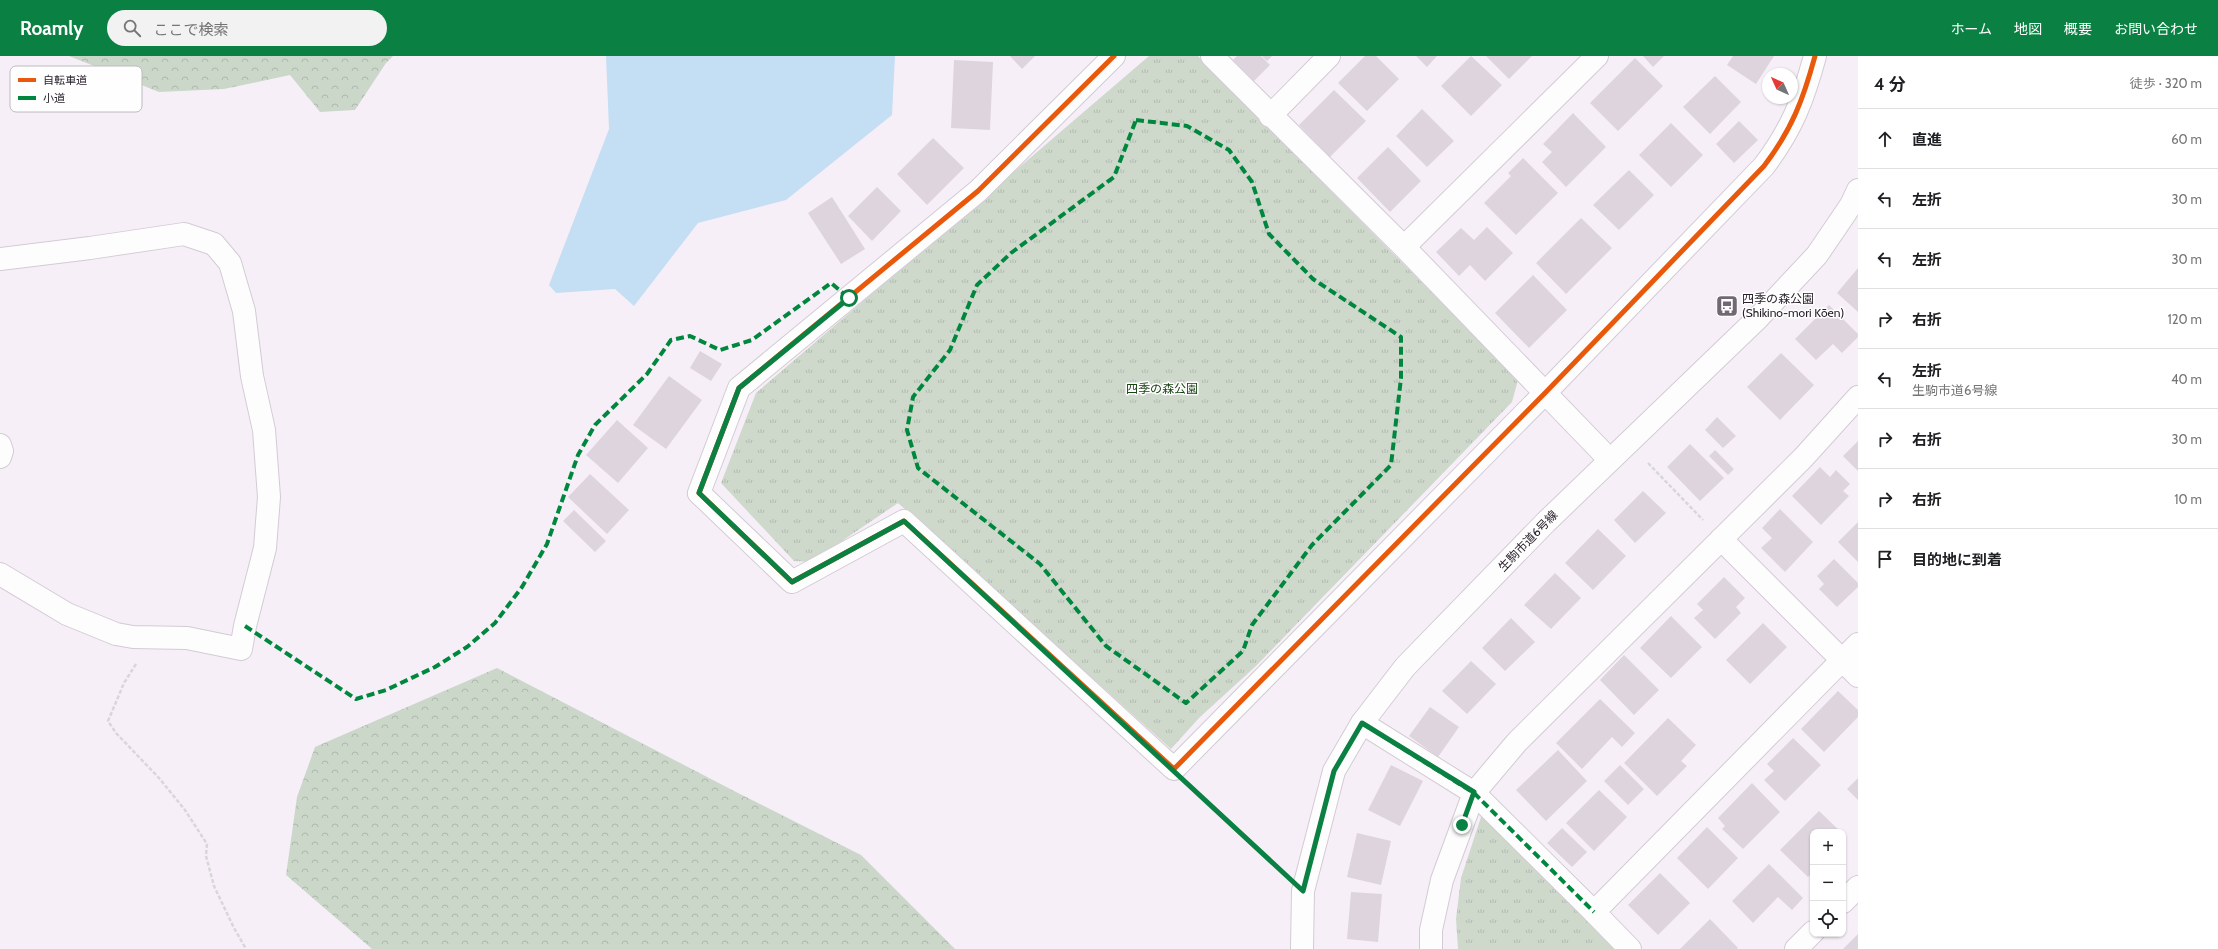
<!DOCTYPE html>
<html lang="ja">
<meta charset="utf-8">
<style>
:root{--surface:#fff;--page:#f2f2f2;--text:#202124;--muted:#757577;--line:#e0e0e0;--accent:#0b8043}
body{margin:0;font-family:Cabin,"Noto Sans JP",sans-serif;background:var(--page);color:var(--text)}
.controls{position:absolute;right:12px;bottom:12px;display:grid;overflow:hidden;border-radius:8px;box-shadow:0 1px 3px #0004}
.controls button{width:36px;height:36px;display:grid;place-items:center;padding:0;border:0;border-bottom:1px solid var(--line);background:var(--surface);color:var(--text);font:20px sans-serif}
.compass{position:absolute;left:1762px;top:12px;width:36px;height:36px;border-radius:50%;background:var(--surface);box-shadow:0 1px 3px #0004;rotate:315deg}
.stop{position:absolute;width:12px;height:12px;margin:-9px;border:3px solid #0b8043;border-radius:50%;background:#fff}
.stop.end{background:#0b8043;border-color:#fff;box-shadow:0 1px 4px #0008}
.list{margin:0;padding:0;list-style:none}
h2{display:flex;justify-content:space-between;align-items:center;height:52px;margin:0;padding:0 16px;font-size:17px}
h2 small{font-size:13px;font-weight:400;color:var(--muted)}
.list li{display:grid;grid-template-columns:26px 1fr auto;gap:12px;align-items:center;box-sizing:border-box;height:60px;padding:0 16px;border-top:1px solid var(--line)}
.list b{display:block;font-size:15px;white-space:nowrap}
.list p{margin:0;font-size:13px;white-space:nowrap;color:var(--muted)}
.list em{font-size:13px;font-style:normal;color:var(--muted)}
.icon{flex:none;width:22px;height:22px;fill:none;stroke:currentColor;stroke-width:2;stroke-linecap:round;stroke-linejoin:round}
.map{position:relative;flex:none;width:1858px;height:893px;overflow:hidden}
header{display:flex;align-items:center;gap:24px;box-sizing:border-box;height:56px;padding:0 20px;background:var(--accent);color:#fff}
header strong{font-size:19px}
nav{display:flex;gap:22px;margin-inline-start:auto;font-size:14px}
.search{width:280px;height:36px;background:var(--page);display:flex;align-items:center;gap:10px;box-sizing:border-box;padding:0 14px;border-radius:22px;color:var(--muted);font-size:15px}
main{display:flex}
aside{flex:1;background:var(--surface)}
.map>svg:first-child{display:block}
</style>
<header>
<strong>Roamly</strong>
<div class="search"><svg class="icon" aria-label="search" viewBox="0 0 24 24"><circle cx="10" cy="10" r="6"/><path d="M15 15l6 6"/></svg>ここで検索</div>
<nav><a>ホーム</a><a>地図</a><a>概要</a><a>お問い合わせ</a></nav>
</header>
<main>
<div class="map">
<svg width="1858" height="893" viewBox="0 0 1858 893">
<defs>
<pattern id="forest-crowns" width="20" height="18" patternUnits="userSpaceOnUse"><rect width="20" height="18" fill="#cad7c9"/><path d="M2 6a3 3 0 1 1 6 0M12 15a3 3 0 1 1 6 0" fill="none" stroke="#aeb8ad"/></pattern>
<pattern id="park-tufts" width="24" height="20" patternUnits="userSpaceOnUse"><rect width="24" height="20" fill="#ced9cc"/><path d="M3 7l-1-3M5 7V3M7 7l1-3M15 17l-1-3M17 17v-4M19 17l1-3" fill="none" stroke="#b1baaf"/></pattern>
</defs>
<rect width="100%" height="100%" fill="#f7eff8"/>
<path fill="url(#forest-crowns)" d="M69 0H393L386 7 355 54 320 56 290 19 224 33 159 36Z
M497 612 738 737 861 799 955 893H372L286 819 297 741 315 691Z"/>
<path fill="url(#park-tufts)" d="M1149 0H1198L1518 324 1512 346 1256 610 1199 662 1171 693 898 447 811 506 794 505 721 427 756 337Z
M1482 758 1614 893H1458L1456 863 1461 822Z"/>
<path fill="#c4def3" d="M606 0H895L892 59 786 144 698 167 634 250 615 233 556 237 549 229 609 73Z"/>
<path fill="#ddd4de" d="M1010 0H1035L1022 13Z
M1237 0H1261L1270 9 1254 25 1233 4Z
M1262 0H1272L1267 5Z
M1365 0H1376L1399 23 1367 55 1338 27Z
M1416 0H1437L1427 11Z
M1471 0 1502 29 1471 60 1441 30Z
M1486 0H1532L1509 23Z
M1643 0H1664L1653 11Z
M1733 0H1774L1756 28 1727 9Z
M1635 2 1663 30 1618 75 1590 47Z
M954 4 993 6 990 74 951 72Z
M1715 20 1741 46 1710 78 1683 51Z
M1334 34 1366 65 1330 101 1299 69Z
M1422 53 1454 85 1427 111 1396 80Z
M1573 57 1606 91 1566 131 1542 106 1552 96 1543 88Z
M1739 65 1758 84 1734 107 1716 88Z
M1671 67 1703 99 1671 131 1639 99Z
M933 82 964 112 927 149 897 118Z
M1388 91 1421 125 1390 156 1357 122Z
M1523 102 1558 137 1516 179 1484 147 1511 120 1508 117Z
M1629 114 1654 139 1619 174 1593 149Z
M877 131 901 155 872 185 848 160Z
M832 141 865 193 841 208 808 157Z
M1581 162 1612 192 1566 238 1536 207Z
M1487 171 1513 197 1485 225 1470 209 1459 220 1436 196 1461 172 1474 184Z
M1858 212V256L1837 237Z
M1533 219 1567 254 1529 292 1495 257Z
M1829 249 1858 278V281L1842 297 1833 288 1816 304 1795 283Z
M700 295 722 308 711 325 690 312Z
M1781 297 1814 329 1780 364 1747 331Z
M669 320 702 344 666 393 633 369Z
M1717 361 1736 380 1723 392 1705 374Z
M617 364 648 392 618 427 586 399Z
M1858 385V415L1843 400Z
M1690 388 1724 422 1700 445 1667 411Z
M1715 394 1734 413 1728 419 1709 400Z
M1820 411 1830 421 1836 414 1850 428 1843 435 1849 440 1821 469 1792 440Z
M590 418 629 454 607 478 568 441Z
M1643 435 1666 457 1635 487 1614 464Z
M1780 453 1813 486 1785 516 1761 492 1772 482 1762 472Z
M574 454 606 485 595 496 563 465Z
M1858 466V506L1838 486Z
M1598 473 1626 500 1593 534 1565 507Z
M1834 503 1858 527V531L1837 551 1819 533 1824 528 1817 520Z
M1555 517 1581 542 1551 573 1524 549Z
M1724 521 1745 542 1736 551 1741 557 1715 583 1694 562 1703 554 1697 548Z
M1671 560 1702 591 1671 622 1640 592Z
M1511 562 1535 586 1505 615 1482 592Z
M1763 567 1787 591 1750 628 1726 604Z
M1624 599 1659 634 1634 659 1600 624Z
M1471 605 1496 628 1467 658 1442 635Z
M1838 635 1858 654V661L1824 696 1801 673Z
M1600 643 1635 677 1622 691 1612 681 1582 713 1556 687Z
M1430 651 1459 671 1438 701 1409 680Z
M1668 662 1696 689 1681 705 1687 710 1657 740 1624 707Z
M1793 682 1821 709 1785 745 1764 724 1774 715 1767 708Z
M1558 694 1587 725 1546 765 1516 734Z
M1391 709 1423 725 1400 770 1368 754Z
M1620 709 1644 733 1628 749 1604 725Z
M1858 722V744L1847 733Z
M1752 727 1780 756 1743 793 1722 773 1725 770 1718 762Z
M1599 734 1627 761 1594 795 1566 767Z
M1819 755 1841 776H1813V816L1808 821 1780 794Z
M1707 771 1738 802 1708 833 1677 802Z
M1562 772 1587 796 1572 811 1547 787Z
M1357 777 1391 785 1381 829 1347 821Z
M1769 808 1803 842 1792 854 1778 841 1753 867 1732 845Z
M1660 817 1690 847 1658 879 1628 849Z
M1351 836 1382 838 1378 886 1347 883Z
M1710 863 1738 892 1737 893H1680Z
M1858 878V893H1843Z"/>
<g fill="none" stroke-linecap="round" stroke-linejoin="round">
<g stroke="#d3cbd4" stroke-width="24">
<path id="pedestrian" d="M1362 667 1474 737 1594 856"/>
</g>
<g stroke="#d3cbd4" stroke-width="24">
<path id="minor" d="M1114 0 978 135 739 332 699 437 792 526 904 465 1174 713 1546 336 1764 110C1792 73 1803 44 1815 0
M1212 0 1404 191 1609 403
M1270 60 1329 0
M1404 191 1597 0
M0 203 90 192 184 178 214 188 230 207 244 255 252 320 264 374 269 441 265 492 245 570 241 593 187 582 133 581 116 578 67 558 0 518
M0 389 2 395 0 401
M1721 483 1858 620
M1843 846 1858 831
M1431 893V874L1442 824 1474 737 1517 686 1803 402 1858 341
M1630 893 1594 856 1858 588
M1796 893 1813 876"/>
</g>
<g stroke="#d3cbd4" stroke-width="24">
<path id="tertiary" d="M1302 893 1303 835 1334 715 1362 667 1405 611 1546 466 1758 262 1817 199 1851 149 1858 134"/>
</g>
<path stroke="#d8d6d9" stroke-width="2.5" stroke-dasharray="4 2" stroke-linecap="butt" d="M1648 407 1703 464
M136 608 124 627 108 665 116 677 159 722 185 754 207 788 206 800 214 830 234 872 246 893
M1193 732 1280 813"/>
<use href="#pedestrian" stroke="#fefdfe" stroke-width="22"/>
<use href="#minor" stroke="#fefdfe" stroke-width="22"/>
<use href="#tertiary" stroke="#fefdfe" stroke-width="22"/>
<path stroke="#00873e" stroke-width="4" stroke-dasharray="8 4" stroke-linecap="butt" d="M1136 64 1187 70 1229 94 1252 126 1269 178 1313 223 1401 281V322L1391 409 1312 489 1252 569 1243 595 1186 647 1106 590 1040 508 918 412 907 374 913 341 950 294 977 229 1011 197 1114 121Z
M245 570 356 643 386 634 435 611 467 591 495 567 522 531 547 488 578 399 595 369 647 318 671 284 690 280 720 294 752 284 831 227 849 242
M1362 667 1474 737 1594 856"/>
<g stroke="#fefefe" stroke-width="8">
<path id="cycleway" d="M1114 0 978 135 739 332 699 437 792 526 904 465 1174 713 1546 336 1764 110C1792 73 1803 44 1815 0"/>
</g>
<use href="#cycleway" stroke="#e8590c" stroke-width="5"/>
</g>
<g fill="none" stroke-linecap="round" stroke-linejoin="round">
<path stroke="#0b8043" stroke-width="5" d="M849 242 739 332 699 437 792 526 904 465 1303 835 1334 715 1362 667 1474 736 1462 769"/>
</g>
<defs>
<g id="bus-square" transform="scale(1.15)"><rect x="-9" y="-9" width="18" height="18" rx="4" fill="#716873" stroke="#fefefe"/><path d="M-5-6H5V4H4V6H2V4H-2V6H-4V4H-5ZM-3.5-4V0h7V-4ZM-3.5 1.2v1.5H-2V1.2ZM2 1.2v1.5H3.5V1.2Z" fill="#fff"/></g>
</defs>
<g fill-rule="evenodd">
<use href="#bus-square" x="1727" y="250"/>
</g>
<g text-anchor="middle" stroke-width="3" stroke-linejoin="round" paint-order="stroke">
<g font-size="12" fill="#29202b" stroke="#fefefe" text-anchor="start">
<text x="1742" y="247">四季の森公園<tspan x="1742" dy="14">(Shikino-mori Kōen)</tspan></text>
</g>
<g font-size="12" fill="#194214" stroke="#fefefe">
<text x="1162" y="337">四季の森公園</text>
</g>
<g font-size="12" fill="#29202b" stroke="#fefefe">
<text transform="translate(1528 485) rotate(-46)" y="4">生駒市道6号線</text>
</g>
</g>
<rect x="10" y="10" width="132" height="46" rx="6" fill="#fefefe" stroke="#bebbbf" stroke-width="1"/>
<rect x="18" y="22" width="18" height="4" fill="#e8590c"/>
<rect x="18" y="40" width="18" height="4" fill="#00873e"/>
<g font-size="11" fill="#29202b">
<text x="43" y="28">自転車道</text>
<text x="43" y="46">小道</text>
</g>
</svg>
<div class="controls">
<button>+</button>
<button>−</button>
<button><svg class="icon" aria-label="locate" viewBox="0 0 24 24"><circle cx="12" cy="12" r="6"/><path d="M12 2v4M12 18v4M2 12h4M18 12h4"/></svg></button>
</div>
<svg class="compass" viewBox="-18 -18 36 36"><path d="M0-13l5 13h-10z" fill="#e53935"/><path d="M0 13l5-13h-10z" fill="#757577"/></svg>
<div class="stop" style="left:849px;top:242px"></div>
<div class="stop end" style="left:1462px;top:769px"></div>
</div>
<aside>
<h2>4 分<small>徒歩 · 320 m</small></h2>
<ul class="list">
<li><svg class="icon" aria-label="ahead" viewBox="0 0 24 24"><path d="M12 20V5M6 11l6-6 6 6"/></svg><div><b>直進</b></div><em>60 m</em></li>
<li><svg class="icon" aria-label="left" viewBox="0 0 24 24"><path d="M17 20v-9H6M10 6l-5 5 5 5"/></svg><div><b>左折</b></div><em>30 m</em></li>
<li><svg class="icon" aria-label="left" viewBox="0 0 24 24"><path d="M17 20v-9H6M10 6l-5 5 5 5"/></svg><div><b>左折</b></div><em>30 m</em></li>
<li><svg class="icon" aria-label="right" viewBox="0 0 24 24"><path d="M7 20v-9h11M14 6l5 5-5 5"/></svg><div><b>右折</b></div><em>120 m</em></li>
<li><svg class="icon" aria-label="left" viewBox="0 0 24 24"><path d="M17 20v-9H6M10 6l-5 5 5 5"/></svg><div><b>左折</b><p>生駒市道6号線</p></div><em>40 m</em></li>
<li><svg class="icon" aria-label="right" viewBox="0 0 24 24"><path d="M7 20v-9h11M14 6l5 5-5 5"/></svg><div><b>右折</b></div><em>30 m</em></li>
<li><svg class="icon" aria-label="right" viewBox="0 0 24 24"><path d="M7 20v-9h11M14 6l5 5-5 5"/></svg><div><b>右折</b></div><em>10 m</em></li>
<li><svg class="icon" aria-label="arrive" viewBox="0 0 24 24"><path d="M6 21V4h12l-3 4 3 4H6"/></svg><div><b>目的地に到着</b></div></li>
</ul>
</aside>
</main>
